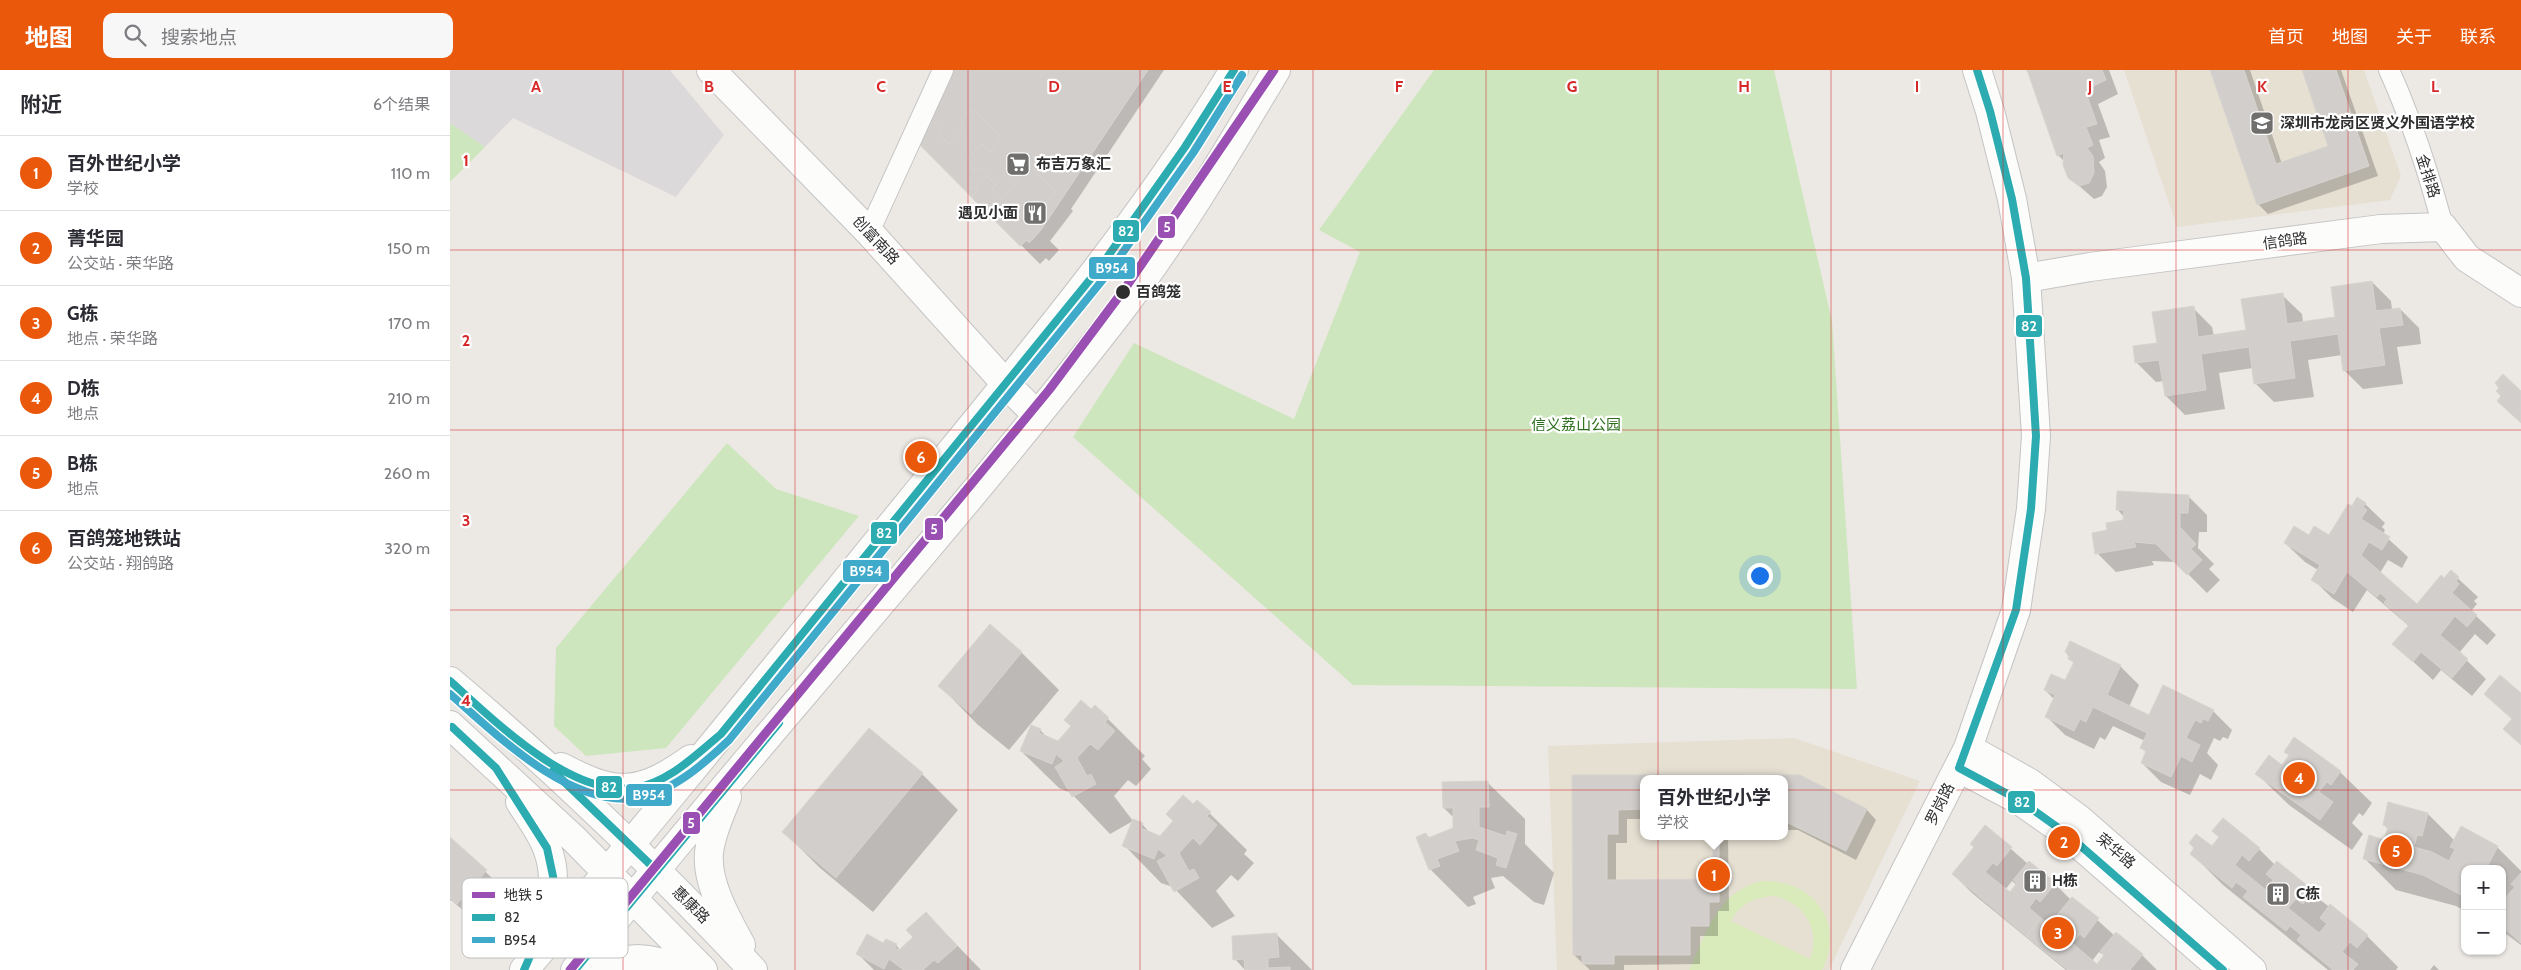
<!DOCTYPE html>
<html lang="zh">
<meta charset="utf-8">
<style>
:root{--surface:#fff;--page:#f7f7f7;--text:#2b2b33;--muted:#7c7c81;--line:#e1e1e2;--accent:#ea580c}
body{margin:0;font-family:Cabin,"Noto Sans SC",sans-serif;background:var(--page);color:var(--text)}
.controls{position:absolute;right:15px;bottom:15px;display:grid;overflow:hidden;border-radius:10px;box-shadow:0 1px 4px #0004}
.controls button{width:45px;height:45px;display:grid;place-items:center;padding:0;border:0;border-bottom:1px solid var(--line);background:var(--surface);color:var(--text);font:25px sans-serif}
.you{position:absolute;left:1309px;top:505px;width:18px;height:18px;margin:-12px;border:4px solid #fff;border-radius:50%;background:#1a73e8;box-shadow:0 0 0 8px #1a73e833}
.badge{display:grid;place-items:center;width:32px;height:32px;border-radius:50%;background:var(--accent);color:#fff;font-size:16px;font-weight:700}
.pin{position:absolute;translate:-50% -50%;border:2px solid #fff;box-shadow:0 1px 5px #0006}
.popup{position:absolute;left:1190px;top:705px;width:148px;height:65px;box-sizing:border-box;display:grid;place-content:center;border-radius:10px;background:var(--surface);filter:drop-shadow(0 1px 4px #0005);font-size:16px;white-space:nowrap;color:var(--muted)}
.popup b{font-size:19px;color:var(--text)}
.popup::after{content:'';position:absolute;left:50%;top:100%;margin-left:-10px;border:10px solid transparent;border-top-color:var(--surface)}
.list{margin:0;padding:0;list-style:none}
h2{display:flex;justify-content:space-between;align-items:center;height:65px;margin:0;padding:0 20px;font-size:21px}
h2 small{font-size:16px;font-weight:400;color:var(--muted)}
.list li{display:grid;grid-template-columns:32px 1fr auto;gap:15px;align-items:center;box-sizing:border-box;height:75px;padding:0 20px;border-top:1px solid var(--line)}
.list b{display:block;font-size:19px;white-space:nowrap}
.list p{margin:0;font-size:16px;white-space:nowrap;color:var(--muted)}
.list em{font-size:16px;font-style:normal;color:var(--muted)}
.icon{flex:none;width:28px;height:28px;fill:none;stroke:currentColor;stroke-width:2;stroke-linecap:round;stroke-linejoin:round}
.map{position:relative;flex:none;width:2071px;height:900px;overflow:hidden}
header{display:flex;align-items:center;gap:30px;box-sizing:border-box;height:70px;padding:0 25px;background:var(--accent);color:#fff}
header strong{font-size:24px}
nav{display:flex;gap:28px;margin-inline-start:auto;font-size:18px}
.search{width:350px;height:45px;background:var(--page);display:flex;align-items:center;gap:12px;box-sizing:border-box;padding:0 18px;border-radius:10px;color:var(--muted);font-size:19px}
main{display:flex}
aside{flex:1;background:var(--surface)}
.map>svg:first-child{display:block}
</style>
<header>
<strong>地图</strong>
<div class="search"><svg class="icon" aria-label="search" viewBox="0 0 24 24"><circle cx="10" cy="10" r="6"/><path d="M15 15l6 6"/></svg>搜索地点</div>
<nav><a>首页</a><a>地图</a><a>关于</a><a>联系</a></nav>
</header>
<main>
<aside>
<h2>附近<small>6个结果</small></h2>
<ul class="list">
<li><span class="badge">1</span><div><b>百外世纪小学</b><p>学校</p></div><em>110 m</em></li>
<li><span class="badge">2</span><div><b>菁华园</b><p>公交站 · 荣华路</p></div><em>150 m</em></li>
<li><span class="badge">3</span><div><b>G栋</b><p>地点 · 荣华路</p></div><em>170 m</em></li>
<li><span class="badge">4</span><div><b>D栋</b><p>地点</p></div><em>210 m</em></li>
<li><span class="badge">5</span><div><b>B栋</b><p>地点</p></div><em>260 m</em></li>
<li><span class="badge">6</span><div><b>百鸽笼地铁站</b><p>公交站 · 翔鸽路</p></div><em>320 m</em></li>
</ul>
</aside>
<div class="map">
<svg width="2071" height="900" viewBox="0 0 2071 900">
<rect width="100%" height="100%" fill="#ece8e4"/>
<path fill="#dcd9db" d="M0 0H220L274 65 226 127 63 48 35 77 0 53Z"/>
<path fill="#e6e0d3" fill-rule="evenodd" d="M1674 0H1914L1951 106 1940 130 1727 157Z
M1344 668 1470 711 1379 900H1107L1098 676ZM1194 709H1334V766H1194Z"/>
<path fill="#cee6be" d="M984 0H1324L1382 251 1407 619 903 615 623 367 684 273 844 349 910 182 869 160Z
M0 53 35 77 0 112Z
M277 373 326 419 409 446 216 678 136 686 104 656 106 578Z"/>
<path fill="#d9eabb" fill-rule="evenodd" d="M1311 811C1362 809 1396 851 1372 900H1239C1257 862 1266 823 1311 811ZM1324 826C1354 833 1371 859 1360 889L1281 851C1290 834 1305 827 1324 826Z"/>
<path fill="#0003" fill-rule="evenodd" d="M504 0H714L621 139 623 141 600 171 609 180 599 191 596 188 590 194 469 73Z
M1579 0H1659L1668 24 1648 34 1660 67 1649 70 1655 88 1649 92 1655 101 1657 117 1652 126 1644 129 1619 107 1615 92 1608 85Z
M1761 0H1800L1832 94 1880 77 1853 0H1891L1928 106 1818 144 1808 134Z
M1922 212 1941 231 1942 240 1950 239 1969 258 1971 274 1947 277 1953 314 1913 319 1894 300 1892 285 1858 290 1864 327 1824 332 1805 313 1803 298 1769 303 1775 339 1735 345 1716 326 1714 311 1706 312 1687 293 1743 238 1762 257 1764 266 1797 261 1832 225 1852 244 1853 253 1886 248Z
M1738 426 1757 445V462H1749L1748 478 1764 494 1759 499 1770 510 1757 523 1726 492 1702 491 1704 495 1666 502 1647 483 1658 462 1674 451V447L1667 439Z
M1915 434 1935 453 1932 457 1935 460 1933 464 1958 487 1952 498 1938 490 1930 503 1967 535 2001 502 2028 527 2024 531 2027 534 2021 541 2046 565 2037 575 2025 564 2009 583 2036 609 2022 626 1991 600 1983 610 1944 574 1959 556 1917 520 1903 542 1882 528 1863 509 1868 500 1855 492 1835 473 1859 467H1879L1902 437Z
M540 556 572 583 609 620 559 680 527 654 490 616Z
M1616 582 1670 596 1689 615 1679 637 1699 646 1763 641 1782 660 1778 669 1773 667 1770 671 1764 668 1757 683 1768 695 1761 710 1750 704 1740 725 1711 712 1692 693 1697 683 1692 678 1695 671 1663 656 1655 670 1650 667 1644 679 1615 665 1596 646 1604 629 1595 620 1616 612 1624 594Z
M641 641 658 649 695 686 692 689 701 699 686 716 678 710 664 726 683 751 660 764 621 723 609 718 571 681 590 660 599 669 608 673Z
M419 660 472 704 508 740 423 842 370 798 334 762Z
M1890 702 1922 733 1913 746 1909 743 1902 753 1913 764 1902 780 1839 735 1807 704Z
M1293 706 1296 709H1194V749H1177V773H1166V811L1265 810 1264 766H1278L1279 841H1268V866H1250V894L1174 895V900H1140L1124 885 1123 707Z
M1350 706 1417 740 1426 750 1406 790 1348 760H1334V709Z
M1037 712 1075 749V774L1104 803 1094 835 1084 832 1053 806 1041 808 1045 818 1023 827 1026 834 1018 837 980 799 976 764 980 768 1005 759 1004 748 994 738Z
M747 731 797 780 794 784 804 793 788 811 781 805 766 821 785 846 762 858 723 817 711 813 674 775 692 754 701 764 710 767Z
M1939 734 1978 744 2005 771 2047 777 2071 801V875L2052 861V799H2015V841L2006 836 1946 820 1914 788 1935 771 1938 759 1934 755Z
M1536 757 1578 794 1605 814 1621 830 1623 828 1665 866 1666 864 1692 885 1707 900H1616L1522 823 1503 804 1525 777ZM1562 811 1567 815 1560 824 1555 820ZM1606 846 1611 851 1603 860 1598 856ZM1649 882 1655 886 1647 896 1642 891Z
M0 769 55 820 27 852 1 830 0 831Z
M1762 778 1809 779 1825 795 1917 866 1948 897 1946 900H1878L1773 815 1741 783Z
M476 843 531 900H424L408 884 434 874 446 875 450 880 465 867Z
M826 864 862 900H795L785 889Z
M1984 895 1989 900H1980Z"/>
<path fill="#d1cecb" stroke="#d7d4d0" d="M503 0H698L591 160 579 173 577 170 570 176 467 72Z
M1577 0H1652L1656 10 1635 20 1647 54 1636 57 1643 75 1637 78 1643 86 1644 103 1639 113 1629 116 1618 108 1613 95 1614 83 1607 86Z
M1760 0H1794L1826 94 1878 76 1852 0H1886L1919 96 1807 135Z
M523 39 551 67 540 82 532 74 515 91 525 101 529 97 537 106 525 118 523 116 517 122 467 72 471 64 484 52 493 60 489 64 499 74 515 58 508 50Z
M577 93 605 121 593 136 586 129 569 145 579 155 582 151 591 160 579 173 577 170 570 176 521 127 527 121 525 118 537 106 546 115 542 119 552 129 569 112 561 104Z
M1922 211 1926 241 1950 238 1953 255 1929 258 1935 295 1893 301 1888 264 1840 271 1845 308 1804 314 1799 277 1751 284 1756 320 1715 326 1709 290 1685 293 1683 276 1707 273 1702 242 1744 236 1748 267 1796 260 1791 229 1833 223 1837 254 1885 247 1881 217Z
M2053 304 2071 321V353L2047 331 2051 326 2046 321 2049 318 2045 313Z
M1667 421 1739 425 1738 443H1730V457L1746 474 1741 479 1752 490 1737 505 1706 474 1684 472 1686 477 1645 484 1642 463 1657 460 1656 453 1673 450 1674 440H1666Z
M1907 427 1916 433 1913 437 1917 440 1911 449 1940 467 1932 480 1919 472 1911 485 1967 534 1991 505 1994 508 2001 500 2009 507 2006 511 2009 514 2002 523 2027 545 2017 557 2005 546 1990 565 2018 589 2002 608 1971 582 1963 592 1942 574 1959 555 1934 533 1937 529 1930 523 1927 527 1897 502 1884 524 1861 510 1870 495 1834 473 1844 456 1859 465 1864 456 1879 465 1898 434 1902 436Z
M540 554 572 582 521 644 488 616Z
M1620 571 1671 595 1657 625 1699 645 1713 615 1764 640 1758 651 1753 649 1751 653 1745 650 1736 668 1750 675 1742 692 1731 686 1721 707 1691 693 1696 681 1690 678 1697 663 1643 637 1636 652 1630 649 1624 661 1595 647 1605 625 1594 620 1601 604 1615 610 1624 592 1618 589 1620 584 1615 582Z
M2050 605 2071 623V675L2053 659 2062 649 2034 624Z
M631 630 641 639 645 635 659 648 655 652 665 661 648 680 640 674 627 688 637 706 641 704 646 714 622 727 605 697 614 691 606 684 602 694 570 681 581 655 591 659 589 663 608 671 621 656 614 650Z
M419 658 473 703 386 808 332 762Z
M1844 667 1891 701 1881 715 1877 712 1869 722 1883 732 1870 750 1805 704 1819 685 1832 695 1839 685 1834 682Z
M1122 705H1294V709H1194V739L1168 740V764H1157V810L1263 809V766H1269V832H1259V856H1240V885H1164V894H1132V885H1123Z
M1323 705H1350L1417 739 1396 781 1334 751V709H1323Z
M1038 711 1039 737H1029V757L1056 766 1057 761 1067 764 1056 798 1046 795 1048 788 1026 780 1029 770 1022 768 1005 771 1009 781 987 789 990 796 979 800 966 767 976 763 978 768 1003 758V738H993L992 712Z
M733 725 743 734 747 730 761 742 757 746 767 755 750 775 743 768 729 783 739 801 744 799 749 808 724 822 707 791 717 786 708 779 704 789 672 776 683 749 693 753 691 758 710 766 723 751 716 744Z
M1938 732 1978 743 1972 766 1967 765 1964 777 1982 782 1999 791 2005 779 2000 777 2011 756 2048 776 2037 797 2032 794 2029 799H2015V827L1973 805 1913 789 1919 765 1934 770 1938 757 1933 755Z
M1773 748 1810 778 1799 791 1792 785 1785 795 1816 820 1823 810 1816 804 1827 791 1864 821 1853 834 1846 829 1838 838 1869 863 1877 854 1870 848 1880 834 1918 865 1907 878 1900 872 1892 882 1908 894 1903 900H1883L1847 870 1851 865 1840 856 1836 861 1793 827 1798 821 1786 812 1782 818 1740 784 1744 778 1739 773 1746 764 1762 776 1769 767 1762 761Z
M1535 755 1562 777 1547 796 1543 793 1535 802 1560 822 1567 813 1563 810 1579 791 1606 813 1590 832 1586 828 1579 838 1591 848 1576 866 1502 804 1524 777 1520 774Z
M0 767 37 800 7 834 0 828Z
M2071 803V873L2052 856V824L2056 827 2065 817 2061 814Z
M1622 827 1649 848 1634 868 1630 864 1622 873 1647 894 1654 885 1650 881 1666 862 1693 884 1680 900H1618L1576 866 1591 848 1603 858 1611 849 1607 845Z
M476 842 507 876 488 893 484 890 473 900H454L439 889 434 899 406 884 417 864 433 873 436 869 447 874 445 878 449 880 463 867 456 860Z
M827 863 829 887 818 888V898L840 897V900H795L794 889 783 890 782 866Z"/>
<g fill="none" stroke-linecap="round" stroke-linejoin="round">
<g stroke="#c5c4c5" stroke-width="22">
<path id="street" d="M1939 0C1962 51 1979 104 1993 157
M419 162 493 0"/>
</g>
<g stroke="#c5c4c5" stroke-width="30">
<path id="secondary" d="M261 0 419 162 556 314 586 344
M1576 208 1640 197 1931 159 1993 157 2017 188 2071 223
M0 611C107 701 207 798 303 900
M0 655 124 769 253 900
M1518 678 1580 713 1629 749 1802 900
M111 697C166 726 189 726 241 689
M1509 698 1569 730 1617 764 1759 888
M277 727C270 745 261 763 259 783 256 813 277 849 291 875
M70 732C79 746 91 762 97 778 110 811 100 844 86 875
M74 900C206 747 332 589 459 433 573 293 690 155 784 0
M125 900C301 678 493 469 667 245 726 168 776 84 826 0
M146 900C180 885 198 886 232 900
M1405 900 1518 678 1566 540 1581 439 1586 366 1576 208 1562 129 1540 41 1527 0"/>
</g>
<use href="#street" stroke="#fcfcfb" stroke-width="20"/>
<use href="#secondary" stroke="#fcfcfb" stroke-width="28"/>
<g stroke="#fff" stroke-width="11">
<path id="bus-1" d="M1527 0 1540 41 1562 129 1576 208 1586 366 1581 439 1566 540 1509 698 1569 730 1617 764 1773 900
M0 611C44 650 120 727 184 718 218 713 246 685 271 664L651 196 735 77 784 0
M2 657 46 698 97 778 104 811 101 838 74 900
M103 701 207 801
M125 900 329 653"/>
</g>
<g stroke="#fff" stroke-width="11">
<path id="bus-2" d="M0 624C46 664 119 737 185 728 221 723 254 694 279 670L659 202 743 83 792 5"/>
</g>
<use href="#bus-1" stroke="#2cacb0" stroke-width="8"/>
<use href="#bus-2" stroke="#40aacb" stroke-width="8"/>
<g stroke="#fff" stroke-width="12">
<path id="metro-1" d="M120 900 599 320 676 217 824 0"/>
</g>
<use href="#metro-1" stroke="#9950b2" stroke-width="9"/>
</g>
<path fill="none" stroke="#d62828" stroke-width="1" stroke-opacity="0.55" d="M173 0V900M345 0V900M518 0V900M690 0V900M863 0V900M1036 0V900M1208 0V900M1381 0V900M1553 0V900M1726 0V900M1898 0V900M0 180H2071M0 360H2071M0 540H2071M0 720H2071"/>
<defs>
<g id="school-square" transform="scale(1.25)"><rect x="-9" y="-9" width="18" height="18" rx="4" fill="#706f6e" stroke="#fff"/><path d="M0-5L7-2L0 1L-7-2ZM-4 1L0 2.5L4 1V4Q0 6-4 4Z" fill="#fff"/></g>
<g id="supermarket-square" transform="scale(1.25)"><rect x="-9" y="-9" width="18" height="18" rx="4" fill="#706f6e" stroke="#fff"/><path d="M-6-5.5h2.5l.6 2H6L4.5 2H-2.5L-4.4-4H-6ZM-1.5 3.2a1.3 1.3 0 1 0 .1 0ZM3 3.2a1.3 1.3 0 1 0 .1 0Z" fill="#fff"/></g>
<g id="restaurant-square" transform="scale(1.25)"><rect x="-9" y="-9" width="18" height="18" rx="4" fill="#706f6e" stroke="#fff"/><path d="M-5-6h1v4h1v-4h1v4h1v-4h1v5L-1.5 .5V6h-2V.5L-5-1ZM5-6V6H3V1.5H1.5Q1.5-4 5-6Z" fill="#fff"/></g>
<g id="building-square" transform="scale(1.25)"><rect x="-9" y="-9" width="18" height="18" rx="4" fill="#706f6e" stroke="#fff"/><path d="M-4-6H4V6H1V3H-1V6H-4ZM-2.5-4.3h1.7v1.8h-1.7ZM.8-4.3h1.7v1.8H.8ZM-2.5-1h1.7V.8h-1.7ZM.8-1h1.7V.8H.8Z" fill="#fff"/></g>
</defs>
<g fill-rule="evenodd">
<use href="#school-square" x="1812" y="53"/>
<use href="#supermarket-square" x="568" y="94"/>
<use href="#restaurant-square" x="585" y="143"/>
<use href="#building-square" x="1585" y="811"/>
<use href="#building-square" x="1828" y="824"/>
</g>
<circle fill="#2e2e2e" stroke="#fff" stroke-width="2" cx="673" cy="222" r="8"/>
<g text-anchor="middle" stroke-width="4.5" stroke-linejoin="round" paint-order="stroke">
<g font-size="15" font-weight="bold" fill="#2e2e2e" stroke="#fff" text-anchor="start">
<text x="1830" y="58">深圳市龙岗区贤义外国语学校</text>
<text x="586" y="99">布吉万象汇</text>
<text x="568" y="148" text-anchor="end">遇见小面</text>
<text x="1602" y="816">H栋</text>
<text x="1846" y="829">C栋</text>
</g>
<g font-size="15" fill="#2e2e2e" stroke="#fff">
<text transform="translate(1978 106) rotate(72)" y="5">金排路</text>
<text transform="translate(426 170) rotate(47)" y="5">创富南路</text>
<text transform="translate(1835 171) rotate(-8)" y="5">信鸽路</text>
<text transform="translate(1490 734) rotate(-63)" y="5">罗岗路</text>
<text transform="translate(1666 781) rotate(40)" y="5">荣华路</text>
<text transform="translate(241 835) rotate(45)" y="5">惠康路</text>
</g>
<g font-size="15" font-weight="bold" fill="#2e2e2e" stroke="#fff" text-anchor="start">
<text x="686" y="227">百鸽笼</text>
</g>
<g font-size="15" fill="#2c6e1b" stroke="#fff">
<text x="1126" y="360">信义荔山公园</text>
</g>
</g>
<rect x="12" y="808" width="166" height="80" rx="8" fill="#fff" stroke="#c0c0c0" stroke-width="1"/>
<rect x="22" y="822" width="23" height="6" fill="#9950b2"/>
<rect x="22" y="844" width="23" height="7" fill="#2cacb0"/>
<rect x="22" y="867" width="23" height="6" fill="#40aacb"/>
<g font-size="14" fill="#2e2e2e">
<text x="54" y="830">地铁 5</text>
<text x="54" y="852">82</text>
<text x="54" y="875">B954</text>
</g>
<g font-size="16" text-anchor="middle" font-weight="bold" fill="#d62828" stroke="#fff" stroke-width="4.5" stroke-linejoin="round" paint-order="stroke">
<text x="86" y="22">A</text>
<text x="259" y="22">B</text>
<text x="431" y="22">C</text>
<text x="604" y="22">D</text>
<text x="777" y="22">E</text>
<text x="949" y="22">F</text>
<text x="1122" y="22">G</text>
<text x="1294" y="22">H</text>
<text x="1467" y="22">I</text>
<text x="1640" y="22">J</text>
<text x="1812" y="22">K</text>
<text x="1985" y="22">L</text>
<text x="16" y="96">1</text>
<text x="16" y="276">2</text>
<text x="16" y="456">3</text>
<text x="16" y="636">4</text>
</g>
<g stroke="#fff" stroke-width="2">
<rect x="707" y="145" width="19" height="24" rx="5" fill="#9950b2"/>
<rect x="662" y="149" width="28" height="24" rx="5" fill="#2cacb0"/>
<rect x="638" y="186" width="48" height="24" rx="5" fill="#40aacb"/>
<rect x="1565" y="244" width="28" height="24" rx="5" fill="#2cacb0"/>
<rect x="474" y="447" width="20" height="24" rx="5" fill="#9950b2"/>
<rect x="420" y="451" width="28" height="24" rx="5" fill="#2cacb0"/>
<rect x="392" y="489" width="48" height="24" rx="5" fill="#40aacb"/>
<rect x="145" y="705" width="28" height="24" rx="5" fill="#2cacb0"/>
<rect x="175" y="713" width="48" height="24" rx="5" fill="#40aacb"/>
<rect x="1557" y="720" width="29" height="24" rx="5" fill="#2cacb0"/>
<rect x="232" y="741" width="19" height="24" rx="5" fill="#9950b2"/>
</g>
<g font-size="14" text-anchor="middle" font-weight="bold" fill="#fff">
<text x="717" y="162">5</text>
<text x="676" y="166">82</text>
<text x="662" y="203">B954</text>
<text x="1579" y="261">82</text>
<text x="484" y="464">5</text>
<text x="434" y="468">82</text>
<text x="416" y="506">B954</text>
<text x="159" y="722">82</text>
<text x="199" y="730">B954</text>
<text x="1572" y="737">82</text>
<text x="241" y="758">5</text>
</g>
</svg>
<div class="controls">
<button>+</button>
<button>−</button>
</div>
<div class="you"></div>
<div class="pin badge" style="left:1264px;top:805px">1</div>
<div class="popup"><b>百外世纪小学</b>学校</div>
<div class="pin badge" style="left:1614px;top:772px">2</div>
<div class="pin badge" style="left:1608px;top:863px">3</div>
<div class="pin badge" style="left:1849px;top:708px">4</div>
<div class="pin badge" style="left:1946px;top:781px">5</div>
<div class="pin badge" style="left:471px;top:387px">6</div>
</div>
</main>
